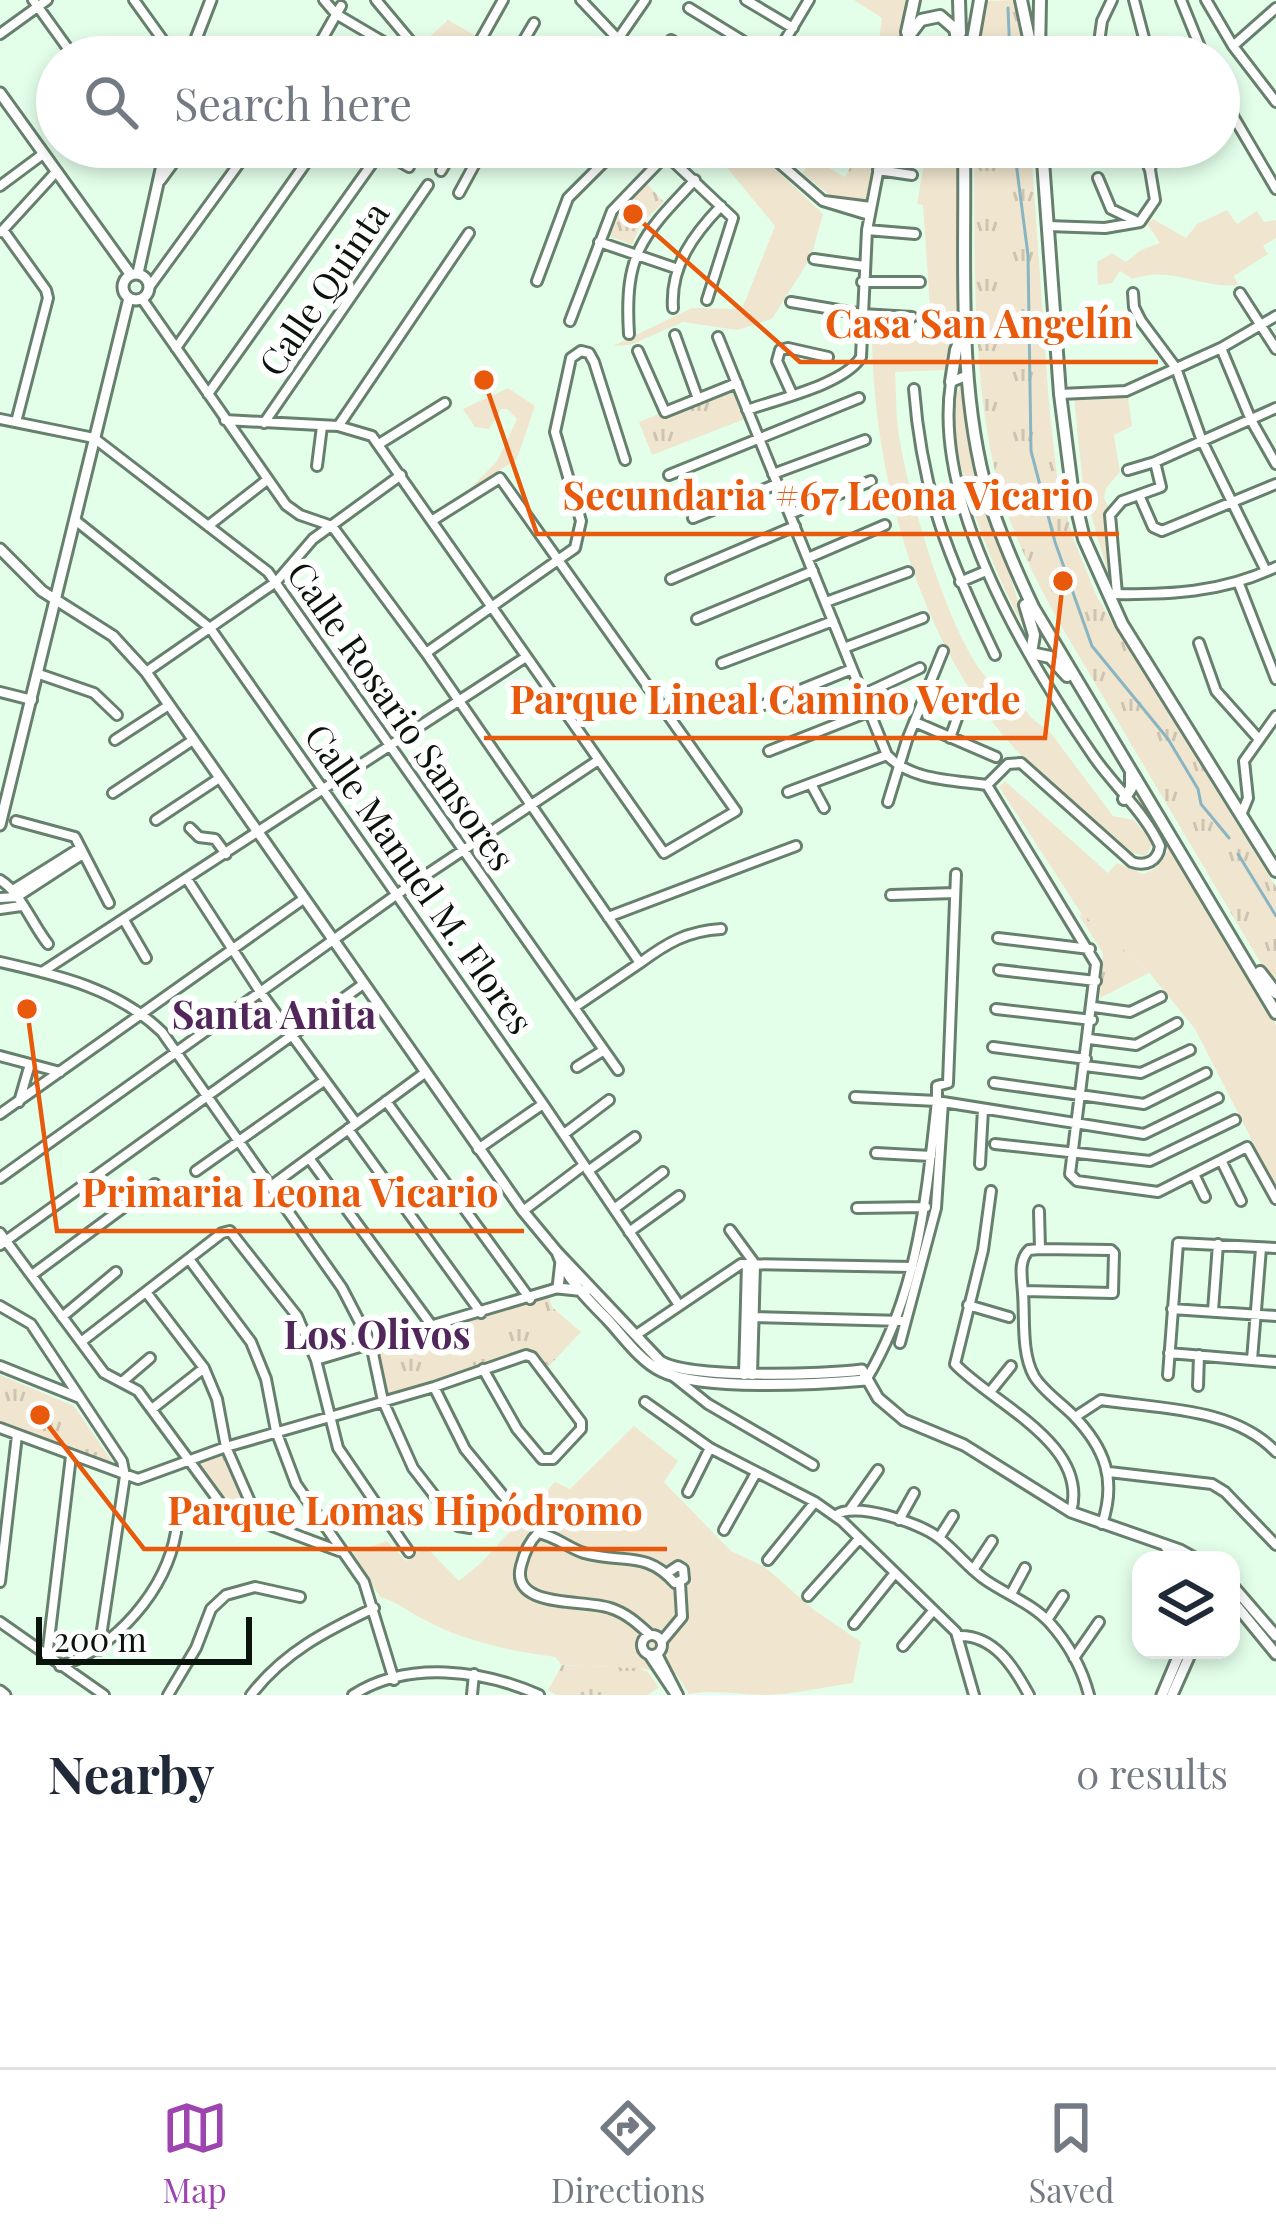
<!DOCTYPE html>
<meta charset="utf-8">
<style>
:root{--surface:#fff;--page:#f2f2f3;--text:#1f2937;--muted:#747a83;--line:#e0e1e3;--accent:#9d44b0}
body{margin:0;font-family:"Playfair Display",serif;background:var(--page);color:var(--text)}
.controls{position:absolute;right:36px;bottom:36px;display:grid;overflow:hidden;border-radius:24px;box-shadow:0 6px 18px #0003}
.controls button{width:108px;height:108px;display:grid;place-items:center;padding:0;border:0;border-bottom:3px solid var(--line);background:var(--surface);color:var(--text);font:60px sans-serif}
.scale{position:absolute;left:36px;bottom:30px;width:216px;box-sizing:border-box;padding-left:12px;border:6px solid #0a140d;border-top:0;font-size:33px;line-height:42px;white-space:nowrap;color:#0a140d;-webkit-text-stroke:9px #fff;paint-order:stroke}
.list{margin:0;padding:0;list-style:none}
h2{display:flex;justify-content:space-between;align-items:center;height:156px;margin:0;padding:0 48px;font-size:51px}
h2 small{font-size:39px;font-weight:400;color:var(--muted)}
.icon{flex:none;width:66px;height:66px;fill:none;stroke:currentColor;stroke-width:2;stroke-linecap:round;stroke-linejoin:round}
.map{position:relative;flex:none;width:1276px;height:1695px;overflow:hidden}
.search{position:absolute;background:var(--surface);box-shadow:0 6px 18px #0003;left:36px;right:36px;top:36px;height:132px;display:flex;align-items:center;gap:30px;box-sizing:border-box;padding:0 42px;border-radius:66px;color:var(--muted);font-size:45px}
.sheet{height:372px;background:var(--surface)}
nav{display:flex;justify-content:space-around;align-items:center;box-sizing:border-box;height:168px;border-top:3px solid var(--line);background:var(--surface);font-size:33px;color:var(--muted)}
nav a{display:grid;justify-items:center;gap:6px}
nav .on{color:var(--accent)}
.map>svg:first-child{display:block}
</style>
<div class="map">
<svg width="1276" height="1695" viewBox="0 0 1276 1695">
<defs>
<pattern id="park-tufts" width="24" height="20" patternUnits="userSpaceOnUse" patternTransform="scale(3)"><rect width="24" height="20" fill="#f0e6cf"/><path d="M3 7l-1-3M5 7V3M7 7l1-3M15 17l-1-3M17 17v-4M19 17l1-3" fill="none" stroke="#ccc4b1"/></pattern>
</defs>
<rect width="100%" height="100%" fill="#e3ffea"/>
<path fill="#f0e6cf" d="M854 0H910L898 57H877L882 18Z
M710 147H752L823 214 811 257 772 319 737 330 683 322 630 345 613 346 692 308 742 309 775 226Z
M927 147H956L961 322 945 370 895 372C896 391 896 410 898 428 905 485 950 644 991 682 993 684 1005 688 1008 690 1023 702 1028 721 1047 728L1113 816 1134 820 1153 843 1146 856 1133 853C1095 818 1051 787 1016 750 921 647 875 482 872 344L917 338 918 321 928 316 930 308 923 205 917 204Z
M1227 210 1237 224 1257 211 1264 222 1276 220V238L1263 246 1268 254 1234 276 1238 285C1200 289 1173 265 1132 279L1120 271 1112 283 1098 285 1097 262 1112 253 1126 262 1141 250 1160 243 1147 224 1153 219 1186 238 1197 224Z
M963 380 980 482 1030 638C1001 590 930 430 963 380Z
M508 388 535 406 517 459 468 491 497 461 517 419 507 409H501L489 429 475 427 463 409Z
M1128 397 1132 426 1114 435 1120 472 1106 488 1104 498 1109 507 1104 522 1108 574 1083 486 1074 398Z
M1005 781 1108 873 1117 863 1143 874 1155 869 1168 851 1131 800 1136 787 1276 1025V1187L1195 1029 1147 970 1081 913 999 787Z
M634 1426 678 1461 664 1482 731 1551 765 1567 814 1610 861 1642 853 1683C824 1687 795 1694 766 1695 740 1695 715 1689 689 1694L677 1675 638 1668 562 1665 555 1657C511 1651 462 1641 423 1619 407 1611 398 1602 380 1597L352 1553 387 1541 406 1561 425 1546 459 1581 482 1562 555 1482 570 1489Z"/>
<path fill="url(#park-tufts)" d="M1017 0 1025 19 1027 57H975L984 1Z
M448 20 476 36 466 57H426L414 51Z
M861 147H879L865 202 832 197 802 173 813 159 845 177Z
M974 147H1031L1049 404 1057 476 1072 535 1097 597 1276 887V989L1060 624C1033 575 1007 525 995 471 971 367 975 253 974 147Z
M645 182 664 202 641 224 632 245 607 235 618 210Z
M737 383 750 417 652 455 639 422Z
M1081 913 1147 970 1149 973 1100 998 1103 953 1080 917Z
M548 1296 553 1308 581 1332 549 1366 526 1350 387 1395 375 1347Z
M0 1375 74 1406 118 1470 0 1424Z
M223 1453 250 1509C219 1513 207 1483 191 1461Z
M562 1665 638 1668 648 1672 659 1687 648 1695H556L548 1690Z"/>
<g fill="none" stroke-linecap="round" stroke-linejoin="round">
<path stroke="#89b5c3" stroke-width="3" d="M1008 8 1010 57
M1014 147 1028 255 1031 451 1055 542 1092 646 1168 739 1198 789 1201 804 1229 838
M1238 854 1276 916"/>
<g stroke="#67806e" stroke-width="14">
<path id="minor" d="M33 0 74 57
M134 0 175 57
M324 0 336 14 409 57
M376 0 412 43
M581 0 618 39
M746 0 793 28
M1134 0 1149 57
M1181 0 1204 57
M1206 0 1233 46 1276 102
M689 8 769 57
M0 34 47 0
M618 39 645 0
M618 39V57
M671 40 700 57
M1233 46 1276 8
M312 57 341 6
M362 57 372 37
M471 57 503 0
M514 57 534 23
M775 57 809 0
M902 57 905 41
M1097 57 1102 21 1112 0
M1219 92 1276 189
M374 147 409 167
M658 147 733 218 707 300
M761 147 823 201 869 215
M825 147 842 157
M1143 147 1149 168
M1042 151 1065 147
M410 154 414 147
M878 170 912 175
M441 171 455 147
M1098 178 1111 209 1138 222
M161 180 185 147
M0 186 43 154
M459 193 484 147
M824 201 871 207
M1047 226 1105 228 1140 222 1155 200 1150 170 1154 147
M3 230 46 290 48 298 16 422
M867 230 915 234
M1 232 56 172
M599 242 678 269
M814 259 864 266
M537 281 568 198 619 147
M862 282H920
M150 286 251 147
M1133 293 1134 307 1141 321 1176 368 1202 441 1266 571
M1240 293 1276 349
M142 299 286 505 300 515 332 526 426 653 640 963 575 1007
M791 302 862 314 912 317
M673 308C670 266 694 234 721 206
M570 321 612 211 667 154
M629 334C624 253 642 236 695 180
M675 335 698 399
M718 337 887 755C911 781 954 780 987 785
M176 348 317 147
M1221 348 1251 420 1276 464
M638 351 665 412 737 383
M968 375 951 382C932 503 1027 660 1094 757 1114 786 1146 814 1160 846 1158 861 1146 867 1132 862L1021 763 1008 764 987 785 1096 964 1070 1174 1077 1181 1158 1192 1247 1147 1276 1199
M914 389C922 495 950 561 995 655
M208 394 381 151
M792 394 777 361 780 350 788 348 828 357
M1060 394 1126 391 1221 348 1276 316
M747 410C778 399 845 384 861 357L867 230 883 147
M0 419 94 438 268 572 618 1070
M225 420 338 426 372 436 664 853 736 811 500 478 433 520
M264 423 428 185
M339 425 469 233
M379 444 445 403
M317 466 322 426
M1128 470 1155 462 1276 408
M773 474 865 440
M669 475 859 398
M1139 495 1153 527 1162 531 1276 484
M790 514 871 481
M693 518 777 484
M75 520 210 628 543 1104 679 1305
M208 526 267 480
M808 558 885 525
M671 579 795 526
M960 582 986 571
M1239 584 1276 679
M1108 594C1169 595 1221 593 1276 567
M1117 594 1110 515 1122 501 1161 487 1155 462
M826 602 908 572
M697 619 813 571
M1199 643 1216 691 1258 738
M844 648 923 618
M426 653 575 548 581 521 555 432 571 358 581 351 589 353 594 362 625 460
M722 663 833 621
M146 672 276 582 313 539 401 475
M39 674 94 693 117 715
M0 692 32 700
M862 695 920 668
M751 710 852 669
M915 722 996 757
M950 738 965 696
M115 740 169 705
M769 751 868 712
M811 784 824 808
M788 792 887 755
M113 793 193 740
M888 802 907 740 943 651
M1241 815 1248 798 1244 761 1276 716
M156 820 218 779
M16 821 75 837 109 903
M190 828 199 837 215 839 226 854
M187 879 261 993 356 1123
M0 880C21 893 32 924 48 944
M13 890 80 848
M891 895 955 893
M0 898 17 897 83 854
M0 909 21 906
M608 917 796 846
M124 920 146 958
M998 938 1090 949
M0 962C58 975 118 989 162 1032L342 1288 371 1344 383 1401 413 1468 458 1526 470 1528 511 1505 465 1449 434 1387
M640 963C667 943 687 931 721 929
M999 970 1096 981
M42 972 526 657
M1094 1007 1130 1012 1161 997
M996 1009 1092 1020
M1089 1039 1136 1045 1177 1023
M993 1047 1086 1059
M0 1056 60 1072
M1085 1066 1141 1073 1190 1050
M577 1067 604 1050
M994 1083 1144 1104 1206 1073
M855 1097 937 1101V1086L948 1083 956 874
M386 1101 530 1299
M19 1102 30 1064
M943 1102 1144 1134 1218 1098
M0 1114 302 900
M348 1129 481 1313
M564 1134 609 1100
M995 1144 1150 1161 1235 1120
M478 1149 543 1104
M876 1153 931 1156
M309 1158 432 1326
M1221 1160 1241 1201
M980 1164 983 1109
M196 1171 324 1081
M588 1171 635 1137
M1194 1174 1205 1197
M0 1178 396 895 597 761
M271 1186 426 1072
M991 1191 983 1250 955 1364C993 1404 1090 1444 1071 1512
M857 1208 926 1207
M614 1209 663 1172
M523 1211 584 1165
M1039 1211 1040 1249
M730 1230 755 1264 752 1375
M629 1232 679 1196
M0 1233 104 1373 138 1391 224 1508 339 1551
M0 1245 362 985
M189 1259 251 1342 266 1379 276 1431 296 1484 364 1582 394 1680
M32 1275 155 1184
M1023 1291 1113 1293 1114 1253 1111 1250 1040 1249 1029 1250C1018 1261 1022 1277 1023 1293 1025 1318 1021 1353 1034 1376 1043 1391 1060 1402 1073 1415 1105 1448 1117 1480 1102 1524
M146 1292 204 1368 217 1399 226 1447 258 1520
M968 1305 1009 1317
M0 1306 31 1324 122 1461 125 1476 99 1650
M1172 1309 1276 1316
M1213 1311 1218 1244
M62 1317 116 1272
M754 1317 903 1321
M636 1335 741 1264 912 1267
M81 1342 222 1233 230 1231 297 1316 316 1360 338 1448 409 1552
M900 1343 936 1208 943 1102
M1169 1353 1276 1362
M316 1360 558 1288
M1252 1360 1261 1248
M0 1366 80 1398
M744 1375 747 1264
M1168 1375 1178 1243 1276 1248
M673 1376 708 1404 813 1465
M866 1380C918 1294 926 1199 937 1101L943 1102
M122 1382 150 1358
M1198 1386 1199 1355
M990 1392 1011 1366
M645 1402 710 1448 815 1502 842 1521 956 1632 974 1695
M152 1409 204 1368
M1075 1417 1101 1400C1159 1409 1234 1407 1276 1452
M0 1428 138 1479 226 1447 434 1387 526 1355 532 1357 581 1422V1429L553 1459H542L517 1429 483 1369
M1109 1472 1212 1484 1225 1492 1276 1545
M688 1492 710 1448
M851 1508 878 1470
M835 1516C852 1500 921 1523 939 1538 956 1551 969 1569 987 1581 1008 1595 1032 1604 1049 1622 1068 1643 1082 1668 1089 1695
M899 1520 914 1493
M724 1530 756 1473
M939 1538 953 1516
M768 1560 815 1502
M973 1570 992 1541
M0 1582 17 1435
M1011 1594 1025 1568
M808 1596 859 1539
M1047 1620 1063 1596
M0 1622 104 1695
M854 1624 895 1573
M649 1634C637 1623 626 1613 610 1608 584 1599 510 1609 521 1566 524 1554 529 1542 538 1533 556 1536 568 1548 584 1553 623 1564 646 1550 675 1583L684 1579 683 1569 678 1566 669 1572
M642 1645a10 10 0 1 1 20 0a10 10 0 1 1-20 0Z
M959 1636C994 1635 1014 1667 1029 1695
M662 1641 682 1617 680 1583
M903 1646 933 1611
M657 1654 678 1695
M650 1656 676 1695
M47 1657 71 1456
M1074 1658 1099 1622
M60 1666C116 1648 166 1590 176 1532
M168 1695 196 1648 211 1609 226 1595 255 1587 300 1597
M251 1695C284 1652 326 1631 374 1608
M353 1695C408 1660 483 1670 539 1695
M472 1695 474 1674"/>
</g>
<g stroke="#67806e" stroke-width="15">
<path id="major" d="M189 57 211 0
M0 93 131 275
M138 273 166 147
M123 287a13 13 0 1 1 26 0a13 13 0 1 1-26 0Z
M0 549 42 591 113 636 146 672 523 1211 557 1252 660 1361C688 1379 825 1375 862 1370L878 1398 904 1420 964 1445 1071 1512 1180 1550 1198 1560
M0 825 129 298
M557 1252C565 1277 589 1301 607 1319 623 1336 640 1361 661 1371 700 1391 820 1384 866 1380
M561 1261 558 1288 586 1291
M1166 1547 1181 1560
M1231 1584 1276 1636
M1231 1599 1276 1654
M0 1691 5 1695
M1162 1695 1181 1650
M1172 1695 1192 1650"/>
</g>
<g stroke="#67806e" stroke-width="16">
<path id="highway" d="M959 0 960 33
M1021 0 1033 57
M907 32 914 0
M905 41 921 20 940 16 955 29 960 54
M970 57 980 0
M1039 57 1040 0
M964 147C966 261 956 385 988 496 1000 535 1016 571 1033 607L1276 1013
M1042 147 1060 394 1072 488 1084 539 1122 624 1276 871
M951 382 956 350 965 327
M1025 605 1034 635 1031 653 1050 657 1067 676
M1124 799 1131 788V774
M1260 972 1276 993"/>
</g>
<use href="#minor" stroke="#fff" stroke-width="8"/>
<use href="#major" stroke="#fff" stroke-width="9"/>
<use href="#highway" stroke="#fff" stroke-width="10"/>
</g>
<g text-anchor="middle" stroke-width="12" stroke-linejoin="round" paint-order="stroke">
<g font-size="36" fill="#0a140d" stroke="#fff">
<text transform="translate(324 289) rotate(-56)" y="13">Calle Quinta</text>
<text transform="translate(401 716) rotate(55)" y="13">Calle Rosario Sansores</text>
<text transform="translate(419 879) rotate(55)" y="13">Calle Manuel M. Flores</text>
</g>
<g font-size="39" font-weight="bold" fill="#51265b" stroke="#fff">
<text x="274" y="1029">Santa Anita</text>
<text x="377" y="1349">Los Olivos</text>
</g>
</g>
<path fill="none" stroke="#e8590c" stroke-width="4.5" d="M633 214L800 362H1158M484 380L537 534H1119M1063 581L1045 738H484M27 1009L57 1231H524M40 1415L144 1549H667"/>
<g fill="#e8590c" stroke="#fff" stroke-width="4.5">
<circle cx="633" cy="214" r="12"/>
<circle cx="484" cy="380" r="12"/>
<circle cx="1063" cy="581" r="12"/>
<circle cx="27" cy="1009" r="12"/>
<circle cx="40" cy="1415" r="12"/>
</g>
<g font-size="39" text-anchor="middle" font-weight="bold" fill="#e8590c" stroke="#fff" stroke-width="12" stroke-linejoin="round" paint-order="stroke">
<text x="979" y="338">Casa San Angelín</text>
<text x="828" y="510">Secundaria #67 Leona Vicario</text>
<text x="765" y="714">Parque Lineal Camino Verde</text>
<text x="290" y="1207">Primaria Leona Vicario</text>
<text x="405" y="1525">Parque Lomas Hipódromo</text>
</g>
</svg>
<div class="controls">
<button><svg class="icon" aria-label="layers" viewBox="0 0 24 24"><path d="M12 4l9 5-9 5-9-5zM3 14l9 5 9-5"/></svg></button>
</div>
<div class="scale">200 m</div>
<div class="search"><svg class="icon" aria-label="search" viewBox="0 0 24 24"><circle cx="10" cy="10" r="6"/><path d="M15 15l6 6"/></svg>Search here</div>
</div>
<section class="sheet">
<h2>Nearby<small>0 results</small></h2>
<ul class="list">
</ul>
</section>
<nav>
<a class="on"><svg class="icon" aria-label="map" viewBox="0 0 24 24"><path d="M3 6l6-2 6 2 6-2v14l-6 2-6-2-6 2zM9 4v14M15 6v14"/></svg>Map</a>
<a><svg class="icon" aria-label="directions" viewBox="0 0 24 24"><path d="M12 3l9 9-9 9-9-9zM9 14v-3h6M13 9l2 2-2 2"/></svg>Directions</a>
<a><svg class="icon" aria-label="saved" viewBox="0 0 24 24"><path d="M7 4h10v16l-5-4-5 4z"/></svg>Saved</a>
</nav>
